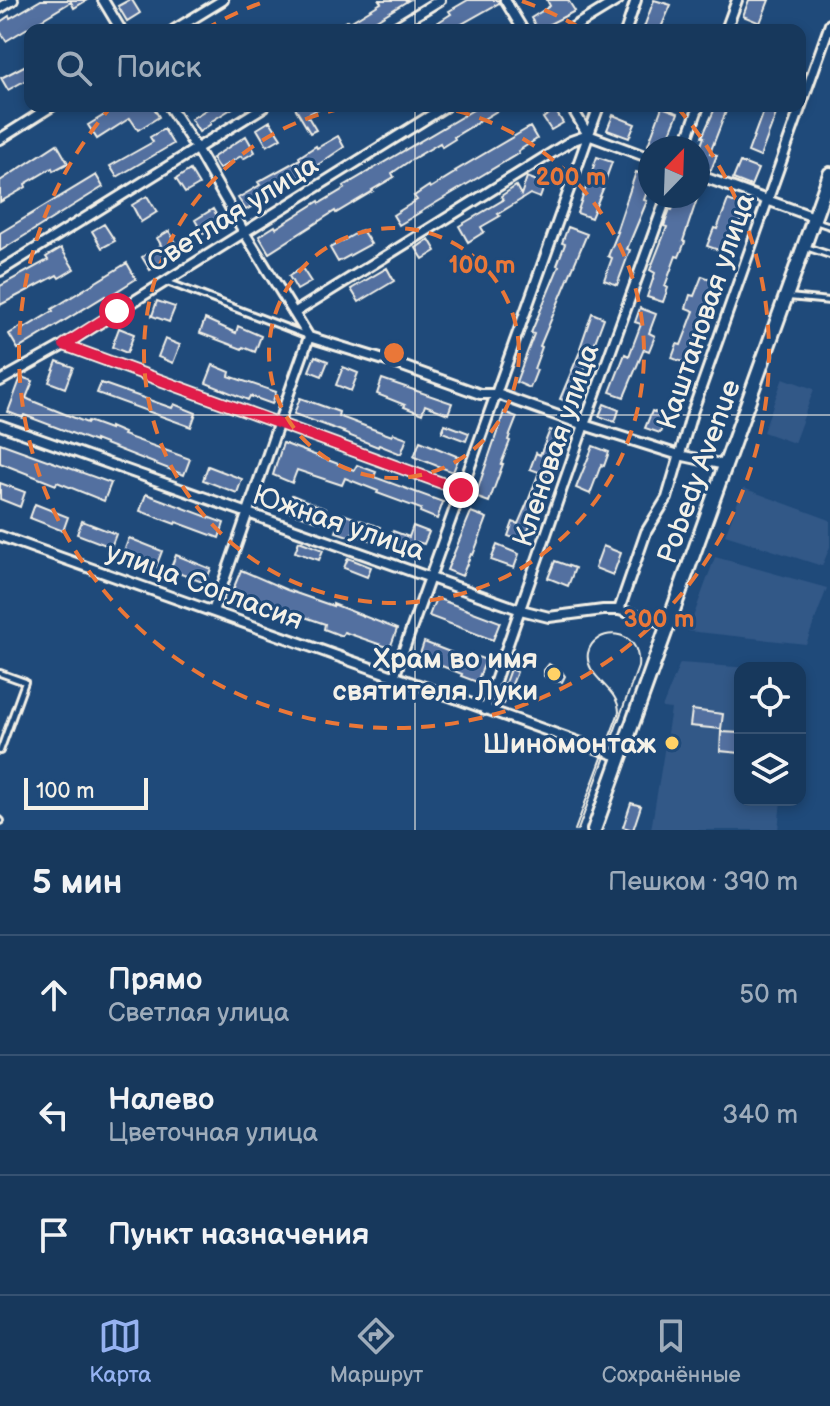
<!DOCTYPE html>
<html lang="ru">
<meta charset="utf-8">
<style>
:root{--surface:#17385c;--page:#203f62;--text:#f1f3f6;--muted:#9eacbb;--line:#365272;--accent:#95b2f1}
body{margin:0;font-family:"Balsamiq Sans",sans-serif;background:var(--page);color:var(--text)}
.controls{position:absolute;right:24px;bottom:24px;display:grid;overflow:hidden;border-radius:16px;box-shadow:0 4px 12px #0003}
.controls button{width:72px;height:72px;display:grid;place-items:center;padding:0;border:0;border-bottom:2px solid var(--line);background:var(--surface);color:var(--text);font:40px sans-serif}
.compass{position:absolute;left:638px;top:136px;width:72px;height:72px;border-radius:50%;background:var(--surface);box-shadow:0 4px 12px #0003;rotate:23deg}
.scale{position:absolute;left:24px;bottom:20px;width:124px;box-sizing:border-box;padding-left:8px;border:4px solid #f4f1e8;border-top:0;font-size:22px;line-height:28px;white-space:nowrap;color:#f4f1e8;-webkit-text-stroke:6px #1f4a7a;paint-order:stroke}
.stop{position:absolute;width:24px;height:24px;margin:-18px;border:6px solid #e11d48;border-radius:50%;background:#fff}
.stop.end{background:#e11d48;border-color:#fff;box-shadow:0 2px 8px #0008}
.list{margin:0;padding:0;list-style:none}
h2{display:flex;justify-content:space-between;align-items:center;height:104px;margin:0;padding:0 32px;font-size:34px}
h2 small{font-size:26px;font-weight:400;color:var(--muted)}
.list li{display:grid;grid-template-columns:52px 1fr auto;gap:24px;align-items:center;box-sizing:border-box;height:120px;padding:0 32px;border-top:2px solid var(--line)}
.list b{display:block;font-size:30px;white-space:nowrap}
.list p{margin:0;font-size:26px;white-space:nowrap;color:var(--muted)}
.list em{font-size:26px;font-style:normal;color:var(--muted)}
.icon{flex:none;width:44px;height:44px;fill:none;stroke:currentColor;stroke-width:2;stroke-linecap:round;stroke-linejoin:round}
.map{position:relative;flex:none;width:830px;height:830px;overflow:hidden}
.search{position:absolute;background:var(--surface);box-shadow:0 4px 12px #0003;left:24px;right:24px;top:24px;height:88px;display:flex;align-items:center;gap:20px;box-sizing:border-box;padding:0 28px;border-radius:16px;color:var(--muted);font-size:30px}
.sheet{height:464px;background:var(--surface)}
nav{display:flex;justify-content:space-around;align-items:center;box-sizing:border-box;height:112px;border-top:2px solid var(--line);background:var(--surface);font-size:22px;color:var(--muted)}
nav a{display:grid;justify-items:center;gap:4px}
nav .on{color:var(--accent)}
.map>svg:first-child{display:block}
</style>
<div class="map">
<svg width="830" height="830" viewBox="0 0 830 830">
<rect width="100%" height="100%" fill="#1f4a7a"/>
<filter id="ink" filterUnits="userSpaceOnUse"><feTurbulence type="fractalNoise" baseFrequency=".0125" numOctaves="2"/><feDisplacementMap in="SourceGraphic" scale="16" xChannelSelector="R" yChannelSelector="G"/><feConvolveMatrix kernelMatrix="1 2 1 2 8 2 1 2 1" color-interpolation-filters="sRGB"/></filter>
<g filter="url(#ink)">
<path fill="#325887" d="M783 378 814 389 794 443 763 432Z
M743 488 830 520V547L822 566 725 535Z
M715 557 827 588 806 644 688 631Z
M680 663 750 668H740V800H781L778 830H651L671 709 662 708Z"/>
<path fill="#5270a0" stroke="#f4f1e8" stroke-width="2" d="M41 0H87L74 8 71 2 6 41 0 31V22L9 16 10 18Z
M129 0H132L140 13 127 21 118 6Z
M379 0H409L360 30H331L348 20 350 22 381 3Z
M468 0H498L499 3 451 30H426L451 14 449 11Z
M547 0H568L575 11 538 30 531 18 550 6Z
M654 0 671 5 660 30H643Z
M749 0H769L760 23 743 16Z
M30 63V87L26 80 8 90 1 78Z
M119 106H153L159 117 138 130 130 118 97 139 88 125Z
M212 106H236L210 122 211 124 199 132 191 119Z
M294 106H323L307 115 316 130 310 133Z
M480 106H505L454 137 455 139 442 147 440 143 411 160 392 173 394 177 372 190 373 191 336 213 335 211 269 253 259 236 275 226 276 228 319 201 320 203 345 188 344 186Z
M716 106H728L710 153 717 155 711 170 698 165V153L704 137H702Z
M765 106H779L760 157 748 152Z
M662 107 678 113 664 148H655L648 145Z
M555 110 563 123 551 130 543 118Z
M613 115 635 124 629 138 607 130Z
M270 121 281 138 267 146 257 129Z
M530 127 537 139 518 151 519 153 399 225 393 215 417 200 414 196 429 186 430 188 456 172 455 171Z
M164 129 173 144 117 177 110 166 153 142 150 137Z
M246 136 255 152 243 159 241 156 219 169 212 158Z
M338 136 344 147 281 190 246 210 238 198 260 185 258 182 300 159 299 157 316 146 317 148Z
M57 144 68 163 53 171 52 168 25 184 26 187 0 202V181Z
M597 157 612 162 604 184H605L591 218 577 213Z
M740 162 758 169 751 186 733 179Z
M190 170 199 185 185 193 176 179Z
M636 172 650 177V184L644 200 647 201 627 249 630 250 617 285 604 280 612 258 608 256 618 232H616Z
M96 175 103 187 0 251V233Z
M527 177 545 184 540 198 530 194 498 214 500 216 481 227 484 232 468 242 459 226 503 200 501 196 516 186 521 195Z
M147 196 157 212 141 222 132 205Z
M678 196H698L683 241 685 242 679 257 676 256 665 286 668 288 663 302 647 297 655 273 650 270 667 227 664 226 670 209 672 210Z
M728 200 746 207 727 253 707 246 714 228 717 229Z
M213 209 221 223 203 234 195 220Z
M104 224 115 241 102 248 92 231Z
M568 227 587 234 540 346 542 347 534 369 537 370 530 388 516 382 534 334 531 333 559 266 557 265 565 244 562 243Z
M362 230 371 244 338 262 330 248Z
M169 231 180 249 150 270 142 257 161 245 157 238Z
M429 239 436 251 423 259 416 248Z
M61 248 74 269 59 278 57 275 0 305V286L48 260 46 257Z
M127 263 136 279 106 298 105 296 18 349 9 334 22 326 23 329 53 311 52 309Z
M302 268 311 282 297 290 289 276Z
M387 268 394 281 359 302 351 289Z
M702 276 716 281 693 350 695 351 690 365 672 358 677 344 681 345 694 311 686 308 690 295 694 296Z
M157 301 175 307 169 322 152 316Z
M640 308 656 314 649 333 655 336 649 351 644 349 624 397 610 392 625 354 629 356 641 324 635 322Z
M592 313 604 318 572 403 560 399 581 349 580 348Z
M205 319 236 333 238 326 261 336 255 352 243 347 242 349 200 333Z
M119 328 134 334 127 353 112 347Z
M165 339 180 345 173 363 158 357Z
M315 356 328 361 322 376 309 371Z
M57 361 73 367 65 388 49 382Z
M213 365 230 372 229 376 276 392 272 404 250 396 248 400 206 383Z
M343 367 358 373 351 391 336 385Z
M21 377 33 381 26 398 30 400 87 423 88 421 110 429V427L124 433 123 435 190 459 184 475 95 440V442L24 415 23 418 8 412Z
M382 379 452 403 448 414 425 405 422 414 404 407 405 405 377 394Z
M101 383 172 408 174 404 196 413 191 427 97 393Z
M300 398 339 412 338 416 370 428 392 436 393 433 407 438 401 454 379 445 378 447 343 433 344 432 294 414Z
M604 404 619 410 615 422 599 416Z
M652 411 666 417 660 433 645 428Z
M504 412 517 417 508 440 510 441 501 464H503L489 502 475 497Z
M445 424 469 433 466 441 442 432Z
M550 430 561 434 524 542 508 536 513 522 518 524 528 501 539 472 530 469 536 453 540 455Z
M420 441 459 457 453 472 414 457Z
M0 443 111 483 104 501 57 482 56 485 0 463Z
M283 443 354 470 357 465 376 472 374 477 443 502 437 519 420 512 421 509 377 493 378 491 345 478 342 485 297 470 292 483 273 475Z
M593 446 609 452 604 466 601 465 590 494 576 488Z
M208 466 242 479 237 493 203 480Z
M0 483 25 492 20 507 0 499Z
M146 494 224 523 219 538 176 522 175 524 140 511Z
M292 495 326 509 321 522 286 511Z
M35 504 68 517 63 531 30 518Z
M471 512 487 518 473 555 471 554 462 576 447 570Z
M343 514 380 527 375 542 352 533 351 537 336 532Z
M82 521 116 534 111 547 77 534Z
M413 526 429 532 424 544 417 542 415 546 405 542 401 551 387 546 393 531 409 537Z
M129 538 162 551 156 567 123 554Z
M299 541 323 550 319 560 295 552Z
M497 545 519 554 514 568 491 560Z
M603 546 621 553 613 575 595 568Z
M176 555 211 569 205 583 170 570Z
M348 558 371 567 367 577 344 568Z
M555 561 575 568 568 586 548 578Z
M241 570 287 590 333 606V604L397 629 390 648 344 632 342 636 324 629 325 624 232 592Z
M436 598 500 622 493 640 429 616Z
M424 642 468 659 470 654 486 660 477 682 461 676 462 674 419 657Z
M549 664 562 672 565 676 562 682 552 681 544 676V670Z
M510 669 517 672 504 704 498 702Z
M692 710 723 714 721 729 690 726Z
M721 732 740 733V753L720 751Z
M631 803 641 806 633 830 623 827Z"/>
<g fill="none" stroke-linecap="round" stroke-linejoin="round">
<g stroke="#f4f1e8" stroke-width="10">
<path id="lane" d="M815 221 830 226
M806 247 830 255
M167 282 308 336
M789 297 830 301
M0 673 25 682 0 751
M0 820 1 821"/>
</g>
<g stroke="#f4f1e8" stroke-width="14">
<path id="street" d="M103 0 121 30
M505 0 523 30
M0 8 13 0
M174 30 223 0
M391 30 440 0
M569 30 618 0
M626 30 636 0
M726 30 737 0
M169 106 196 148 244 232 309 337 387 361
M571 106 588 135 650 158
M0 139 52 106
M684 148 699 106
M698 175 814 217
M0 271 265 106
M294 313 571 141 588 135
M64 345 461 490
M394 363 480 394H497L584 425 679 455 725 465
M0 381 64 345 446 106
M0 425 521 610 549 617 603 610H619L668 624
M0 536 621 757
M619 610 646 532 667 498 692 413 830 24
M213 611C246 520 276 428 309 337
M394 677C463 487 531 296 599 106
M485 710 584 425 667 196"/>
</g>
<g stroke="#f4f1e8" stroke-width="18">
<path id="secondary" d="M594 830 830 174"/>
</g>
<use href="#lane" stroke="#1f4a7a" stroke-width="4"/>
<use href="#street" stroke="#1f4a7a" stroke-width="8"/>
<use href="#secondary" stroke="#1f4a7a" stroke-width="12"/>
<path stroke="#f4f1e8" stroke-width="2" d="M575 830 619 712C619 688 584 677 588 653 593 627 642 625 638 667L578 830"/>
</g>
</g>
<g fill="none" stroke-linecap="round" stroke-linejoin="round" filter="url(#ink)">
<path stroke="#e11d48" stroke-width="10" d="M117 311 64 345 461 490"/>
</g>
<path fill="none" stroke="#f4f1e8" stroke-width="2" stroke-opacity="0.55" d="M415 0V30M415 106V830M0 415H830"/>
<g fill="none" stroke="#ea7738" stroke-width="4" stroke-dasharray="14 10">
<circle cx="394" cy="353" r="125"/>
<path d="M433 106A250 250 0 1 1 355 106"/>
<path d="M204 30A375 375 0 0 1 266 1M522 1A375 375 0 0 1 584 30M677 107A375 375 0 1 1 111 107"/>
</g>
<g fill="#ffd166" stroke="#1f4a7a" stroke-width="3">
<circle cx="554" cy="674" r="8"/>
<circle cx="672" cy="743" r="8"/>
</g>
<g text-anchor="middle" stroke-width="6" stroke-linejoin="round" paint-order="stroke">
<g font-size="28" fill="#f4f1e8" stroke="#1f4a7a">
<text transform="translate(232 213) rotate(-32)" y="10">Светлая улица</text>
<text transform="translate(705 311) rotate(-71)" y="10">Каштановая улица</text>
<text transform="translate(555 445) rotate(-71)" y="10">Кленовая улица</text>
<text transform="translate(698 471) rotate(-70)" y="10">Pobedy Avenue</text>
<text transform="translate(339 522) rotate(19)" y="10">Южная улица</text>
<text transform="translate(205 585) rotate(20)" y="10">улица Согласия</text>
</g>
<g font-size="28" font-weight="bold" fill="#f4f1e8" stroke="#1f4a7a" text-anchor="end">
<text x="538" y="668">Храм во имя<tspan x="538" dy="32">святителя Луки</tspan></text>
<text x="656" y="753">Шиномонтаж</text>
</g>
</g>
<circle cx="394" cy="353" r="12" fill="#ea7738" stroke="#1f4a7a" stroke-width="4"/>
<g font-size="24" text-anchor="middle" font-weight="bold" fill="#ea7738" stroke="#1f4a7a" stroke-width="6" stroke-linejoin="round" paint-order="stroke">
<text x="571" y="185">200 m</text>
<text x="482" y="273">100 m</text>
<text x="659" y="627">300 m</text>
</g>
</svg>
<div class="controls">
<button><svg class="icon" aria-label="locate" viewBox="0 0 24 24"><circle cx="12" cy="12" r="6"/><path d="M12 2v4M12 18v4M2 12h4M18 12h4"/></svg></button>
<button><svg class="icon" aria-label="layers" viewBox="0 0 24 24"><path d="M12 4l9 5-9 5-9-5zM3 14l9 5 9-5"/></svg></button>
</div>
<svg class="compass" viewBox="-18 -18 36 36"><path d="M0-13l5 13h-10z" fill="#e53935"/><path d="M0 13l5-13h-10z" fill="#9eacbb"/></svg>
<div class="scale">100 m</div>
<div class="stop" style="left:117px;top:311px"></div>
<div class="stop end" style="left:461px;top:490px"></div>
<div class="search"><svg class="icon" aria-label="search" viewBox="0 0 24 24"><circle cx="10" cy="10" r="6"/><path d="M15 15l6 6"/></svg>Поиск</div>
</div>
<section class="sheet">
<h2>5 мин<small>Пешком · 390 m</small></h2>
<ul class="list">
<li><svg class="icon" aria-label="ahead" viewBox="0 0 24 24"><path d="M12 20V5M6 11l6-6 6 6"/></svg><div><b>Прямо</b><p>Светлая улица</p></div><em>50 m</em></li>
<li><svg class="icon" aria-label="left" viewBox="0 0 24 24"><path d="M17 20v-9H6M10 6l-5 5 5 5"/></svg><div><b>Налево</b><p>Цветочная улица</p></div><em>340 m</em></li>
<li><svg class="icon" aria-label="arrive" viewBox="0 0 24 24"><path d="M6 21V4h12l-3 4 3 4H6"/></svg><div><b>Пункт назначения</b></div></li>
</ul>
</section>
<nav>
<a class="on"><svg class="icon" aria-label="map" viewBox="0 0 24 24"><path d="M3 6l6-2 6 2 6-2v14l-6 2-6-2-6 2zM9 4v14M15 6v14"/></svg>Карта</a>
<a><svg class="icon" aria-label="directions" viewBox="0 0 24 24"><path d="M12 3l9 9-9 9-9-9zM9 14v-3h6M13 9l2 2-2 2"/></svg>Маршрут</a>
<a><svg class="icon" aria-label="saved" viewBox="0 0 24 24"><path d="M7 4h10v16l-5-4-5 4z"/></svg>Сохранённые</a>
</nav>
